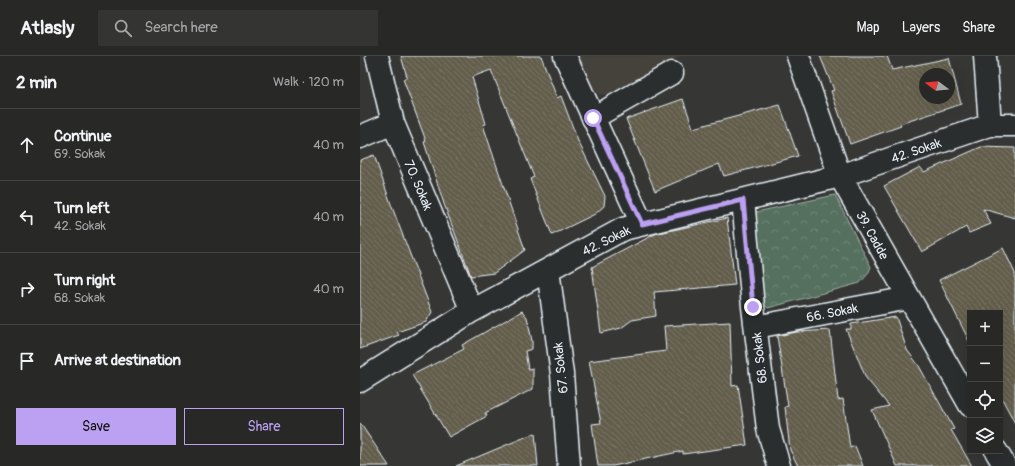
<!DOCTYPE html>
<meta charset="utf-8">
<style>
:root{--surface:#282927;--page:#343533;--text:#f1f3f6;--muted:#a5a6a7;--line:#444544;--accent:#bca0f2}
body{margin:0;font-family:Pangolin,sans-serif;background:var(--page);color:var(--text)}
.controls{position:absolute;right:12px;bottom:12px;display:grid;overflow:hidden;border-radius:0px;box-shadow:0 4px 16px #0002}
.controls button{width:36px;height:36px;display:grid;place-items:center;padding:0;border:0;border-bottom:1px solid var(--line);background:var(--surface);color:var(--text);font:20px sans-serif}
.compass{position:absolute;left:559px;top:12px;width:36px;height:36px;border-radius:50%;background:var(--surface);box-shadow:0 4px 16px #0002;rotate:286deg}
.stop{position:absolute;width:12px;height:12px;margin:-9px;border:3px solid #bca0f2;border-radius:50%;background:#fff}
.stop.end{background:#bca0f2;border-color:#fff;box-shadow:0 1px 4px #0008}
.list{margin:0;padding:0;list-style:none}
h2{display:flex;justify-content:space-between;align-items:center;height:52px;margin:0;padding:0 16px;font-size:17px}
h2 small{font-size:13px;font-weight:400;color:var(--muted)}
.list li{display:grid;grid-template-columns:26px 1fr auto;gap:12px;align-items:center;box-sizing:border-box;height:72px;padding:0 16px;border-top:1px solid var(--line)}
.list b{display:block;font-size:15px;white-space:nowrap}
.list p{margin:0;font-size:13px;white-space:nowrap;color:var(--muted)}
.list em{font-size:13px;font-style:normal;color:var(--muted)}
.actions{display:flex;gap:8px;padding:12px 16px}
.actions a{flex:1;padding:9px 0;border:1px solid var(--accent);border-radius:0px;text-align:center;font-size:14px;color:var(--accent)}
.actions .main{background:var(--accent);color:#111}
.icon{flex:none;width:22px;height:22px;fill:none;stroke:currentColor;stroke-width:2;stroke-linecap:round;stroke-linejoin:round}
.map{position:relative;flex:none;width:655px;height:410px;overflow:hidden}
header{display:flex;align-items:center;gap:24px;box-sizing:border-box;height:56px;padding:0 20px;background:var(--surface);border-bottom:1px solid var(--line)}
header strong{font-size:19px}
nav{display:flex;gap:22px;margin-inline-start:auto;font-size:14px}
.search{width:280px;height:36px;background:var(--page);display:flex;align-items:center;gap:10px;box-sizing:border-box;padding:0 14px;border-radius:0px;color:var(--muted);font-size:15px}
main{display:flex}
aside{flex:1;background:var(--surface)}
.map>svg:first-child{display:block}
</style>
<header>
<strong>Atlasly</strong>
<div class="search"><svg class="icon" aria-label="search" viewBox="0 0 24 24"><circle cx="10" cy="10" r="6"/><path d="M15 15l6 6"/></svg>Search here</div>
<nav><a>Map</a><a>Layers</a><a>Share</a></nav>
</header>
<main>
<aside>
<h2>2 min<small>Walk · 120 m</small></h2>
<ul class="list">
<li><svg class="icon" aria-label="ahead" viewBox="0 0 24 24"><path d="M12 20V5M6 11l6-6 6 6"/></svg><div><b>Continue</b><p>69. Sokak</p></div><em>40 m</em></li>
<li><svg class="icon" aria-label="left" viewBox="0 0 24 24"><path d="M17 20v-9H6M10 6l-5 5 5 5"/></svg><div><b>Turn left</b><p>42. Sokak</p></div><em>40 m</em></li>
<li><svg class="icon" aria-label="right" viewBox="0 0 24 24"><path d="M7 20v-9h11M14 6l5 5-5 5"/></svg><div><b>Turn right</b><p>68. Sokak</p></div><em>40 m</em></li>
<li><svg class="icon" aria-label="arrive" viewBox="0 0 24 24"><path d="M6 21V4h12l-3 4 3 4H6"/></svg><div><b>Arrive at destination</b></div></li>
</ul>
<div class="actions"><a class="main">Save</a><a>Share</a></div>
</aside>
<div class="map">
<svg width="655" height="410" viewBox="0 0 655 410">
<defs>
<pattern id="park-crowns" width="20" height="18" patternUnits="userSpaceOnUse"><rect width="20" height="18" fill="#56705e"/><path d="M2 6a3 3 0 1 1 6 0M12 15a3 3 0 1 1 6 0" fill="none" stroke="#6e8576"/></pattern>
<pattern id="building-back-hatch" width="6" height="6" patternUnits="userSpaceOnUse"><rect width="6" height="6" fill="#645d4c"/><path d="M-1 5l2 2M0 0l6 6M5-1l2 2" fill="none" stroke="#7a7567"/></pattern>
</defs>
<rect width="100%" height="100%" fill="#363734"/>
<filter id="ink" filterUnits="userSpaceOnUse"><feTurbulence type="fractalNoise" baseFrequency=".025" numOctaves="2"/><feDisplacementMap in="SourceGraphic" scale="8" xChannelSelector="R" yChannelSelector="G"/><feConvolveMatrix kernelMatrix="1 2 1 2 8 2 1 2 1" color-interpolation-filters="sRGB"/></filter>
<g filter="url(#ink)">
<path fill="#44423b" d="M215 0H321L270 31 250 40 239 38 227 27Z"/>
<path fill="url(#park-crowns)" stroke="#9fb0ab" d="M475 139 511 211 508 218 500 227 408 252 400 244 396 156Z"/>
<path fill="url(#building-back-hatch)" stroke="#e8f1f8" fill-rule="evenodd" d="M41 0H181L197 42 201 40 218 85 245 140 244 150 235 158 192 179 170 123 174 121 131 14 112 21 126 68 123 69 165 194 134 217 111 220 84 148 64 86 66 85 43 23 47 21Z
M460 0H527L532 14 589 2 601 48 540 68 541 70 490 88 471 35 474 34ZM565 18H589V42H565Z
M323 43 333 72 420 49 438 100 364 120 359 108 295 135 266 63Z
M621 91 655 92V162L623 153 631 168 609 177 606 171 562 196 524 130 560 111 564 116Z
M14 99 32 151 72 256 66 266 37 276 39 279 0 293V104Z
M367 162 375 229 294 236 296 260 272 264 261 272 241 277 232 211 295 178Z
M643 192 655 217V367L640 339V257H610V287L579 224Z
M162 255 167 261 172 285V293L165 295 168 313 173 312V333L125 357 127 360 89 381 52 319 104 293 102 289Z
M536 261 547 294 559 310 594 373 591 374 612 410H537L512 354 529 350 506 322 486 273H491V268Z
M370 266 372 330 378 329 387 389 323 398V395L253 410H238L232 368 241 367 229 305 306 295 304 270Z
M470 274 478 344 483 343 490 392 495 390 503 410H438L430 394 425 351 428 350 417 280 437 276Z
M0 367 29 410H0Z
M175 377 178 410H96Z"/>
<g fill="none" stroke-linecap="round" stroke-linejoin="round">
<g stroke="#e8f1f8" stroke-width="25">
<path id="minor" d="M17 0 33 67 112 255
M205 0 282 168
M438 0 480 120 610 349
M625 0 630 69
M233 62 312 17
M0 81 33 67
M383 144 393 251 408 373 419 410
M188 214 202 318 209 410
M396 271 549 242
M0 325 112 255 263 173 480 120 630 69H655
M636 395 645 410"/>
</g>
<use href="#minor" stroke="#2a2d2e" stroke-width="22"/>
</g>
</g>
<g fill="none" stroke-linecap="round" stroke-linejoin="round" filter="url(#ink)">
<path stroke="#bca0f2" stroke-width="5" d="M233 62 282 168 383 144 393 251"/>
</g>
<g text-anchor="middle" stroke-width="3" stroke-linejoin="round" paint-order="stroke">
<g font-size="13" fill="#e8f1f8" stroke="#2a2d2e">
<text transform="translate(556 94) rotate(-19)" y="5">42. Sokak</text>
<text transform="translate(59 129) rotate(67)" y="5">70. Sokak</text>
<text transform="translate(513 179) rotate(61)" y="5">39. Cadde</text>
<text transform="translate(246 184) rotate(-26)" y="5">42. Sokak</text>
<text transform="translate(472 256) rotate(-11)" y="5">66. Sokak</text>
<text transform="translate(399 302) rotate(-97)" y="5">68. Sokak</text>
<text transform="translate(200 312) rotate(-96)" y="5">67. Sokak</text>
</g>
</g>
</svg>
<div class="controls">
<button>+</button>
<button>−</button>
<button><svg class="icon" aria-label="locate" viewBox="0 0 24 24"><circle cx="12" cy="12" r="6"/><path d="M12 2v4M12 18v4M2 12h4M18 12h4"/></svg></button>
<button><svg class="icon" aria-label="layers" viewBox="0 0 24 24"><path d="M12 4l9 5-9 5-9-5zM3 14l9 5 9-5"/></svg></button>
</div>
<svg class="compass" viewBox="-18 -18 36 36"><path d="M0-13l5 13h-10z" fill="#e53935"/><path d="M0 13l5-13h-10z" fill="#a5a6a7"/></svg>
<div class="stop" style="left:233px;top:62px"></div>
<div class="stop end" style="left:393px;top:251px"></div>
</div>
</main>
